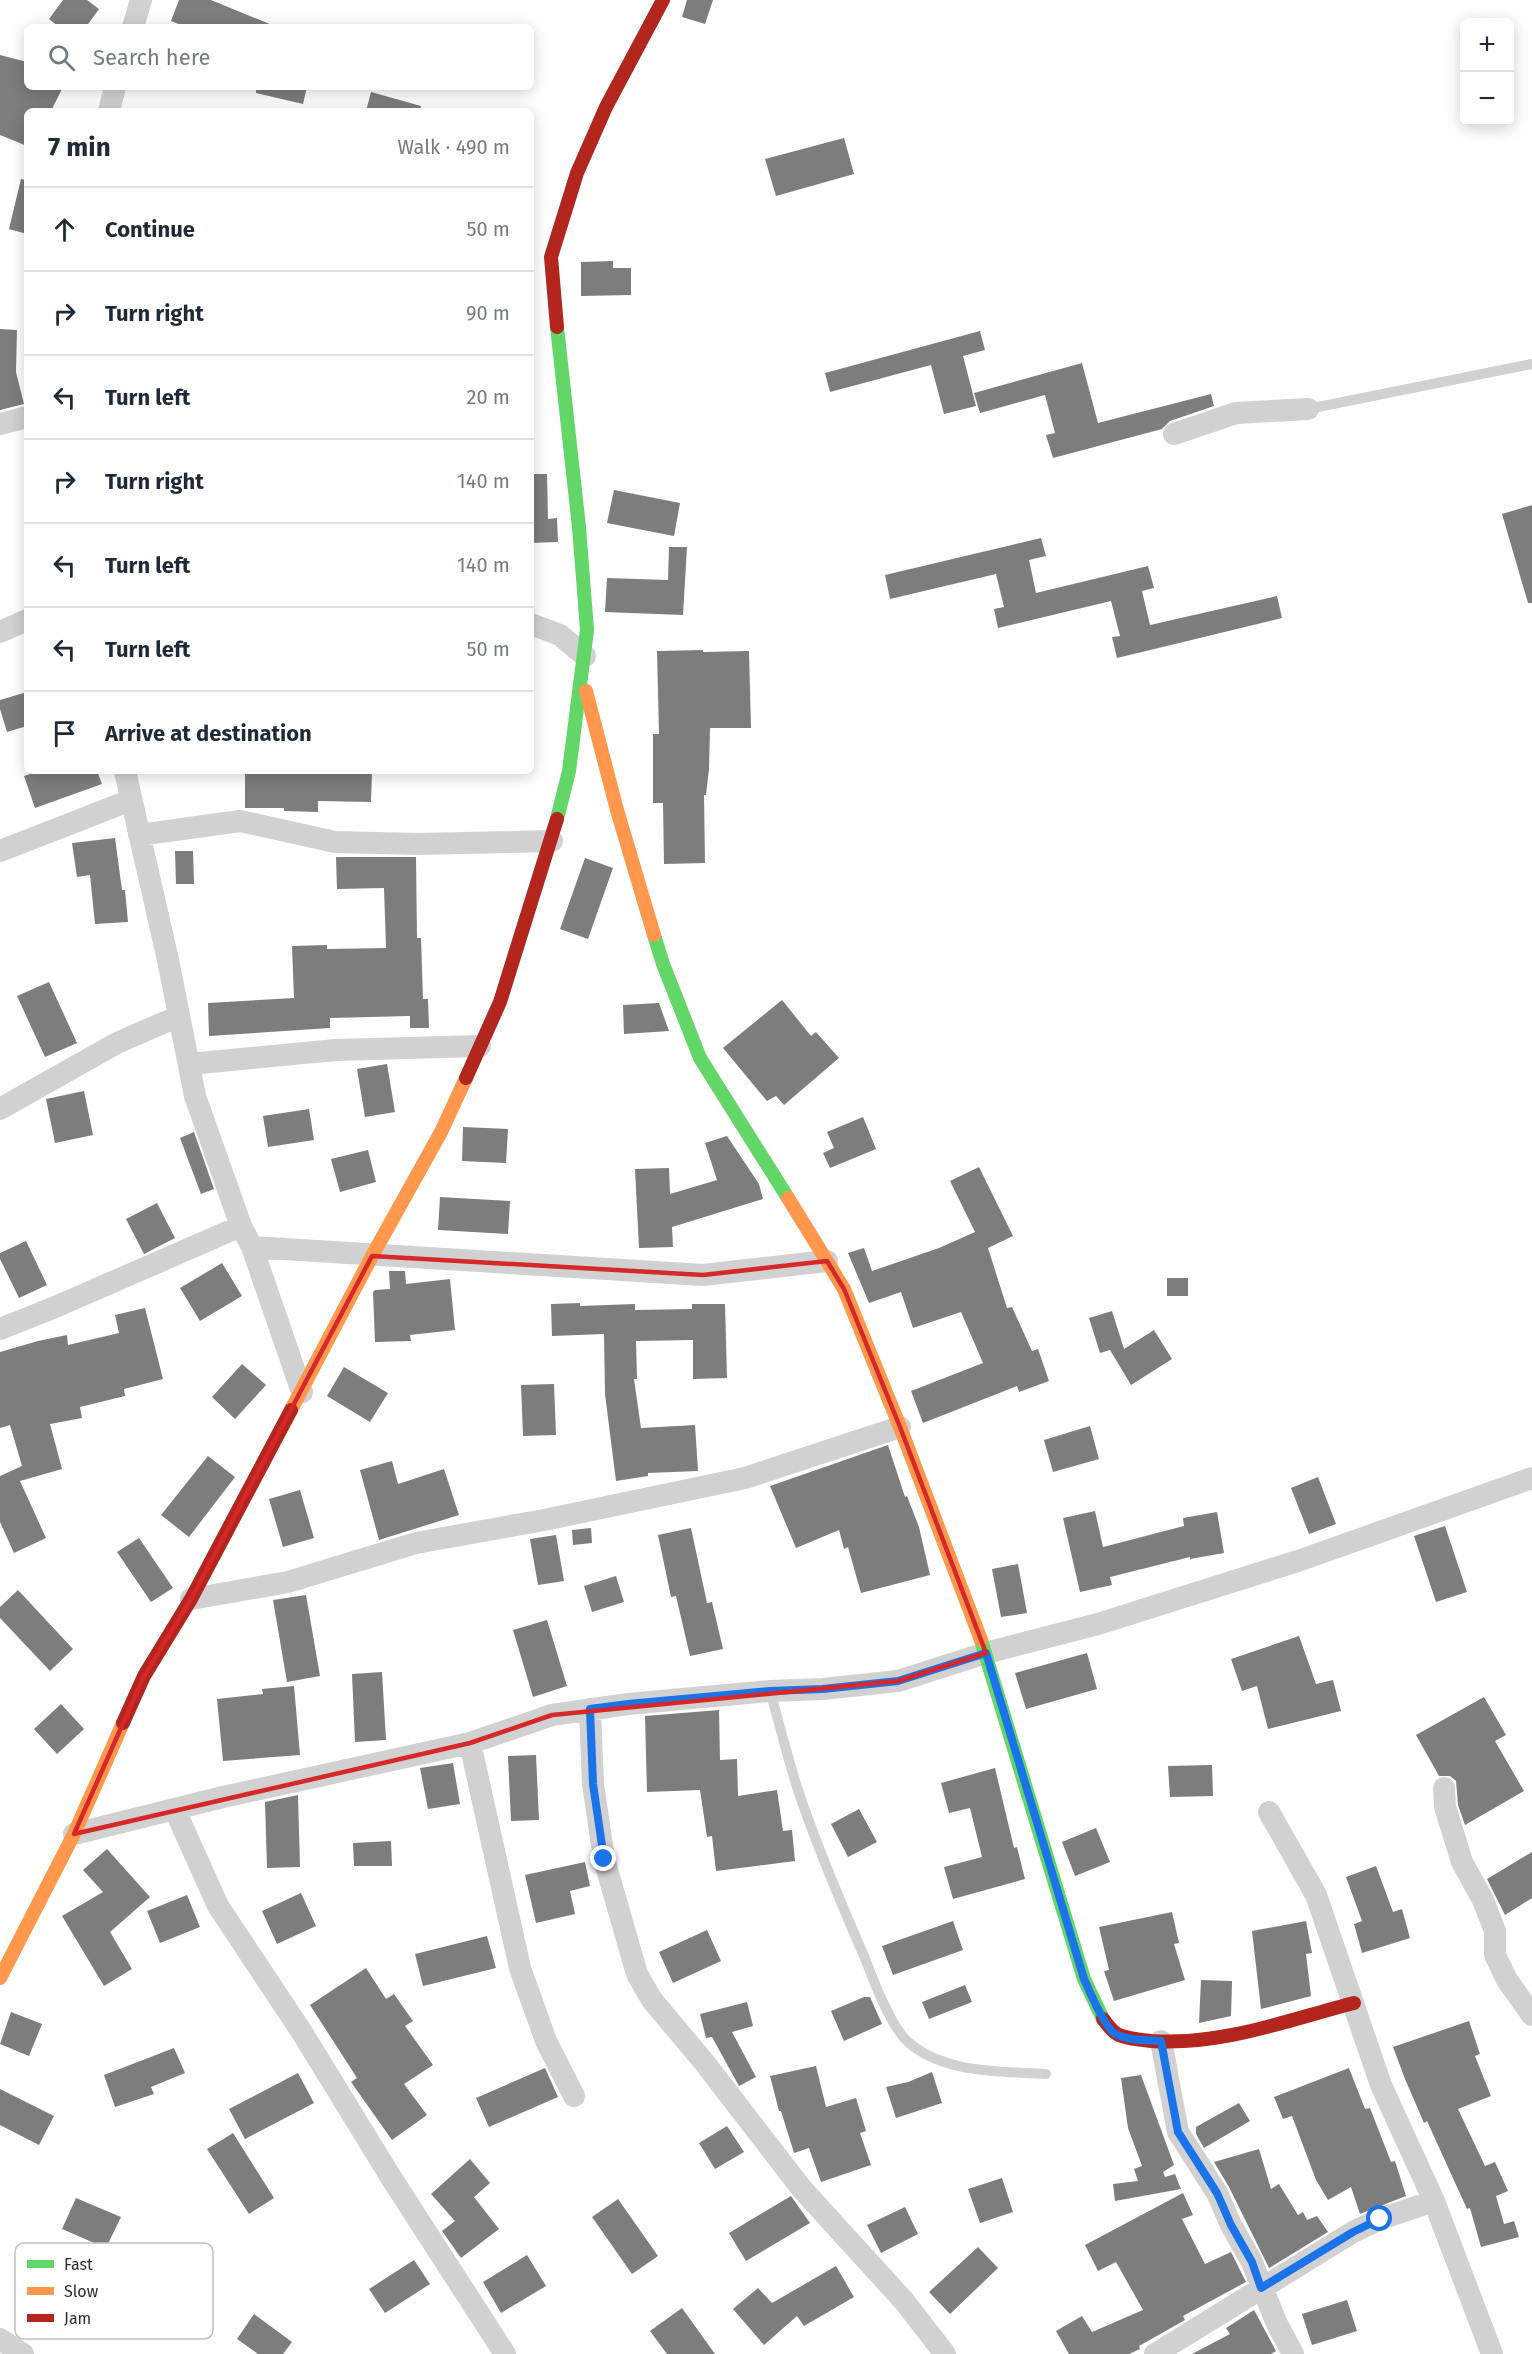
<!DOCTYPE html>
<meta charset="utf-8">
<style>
:root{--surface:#fff;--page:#f6f6f7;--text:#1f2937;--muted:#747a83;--line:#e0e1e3}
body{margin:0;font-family:"Fira Sans",sans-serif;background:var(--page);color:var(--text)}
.controls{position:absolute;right:18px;top:18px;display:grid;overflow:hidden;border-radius:9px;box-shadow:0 3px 15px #0003}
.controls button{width:54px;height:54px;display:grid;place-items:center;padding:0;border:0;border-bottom:2px solid var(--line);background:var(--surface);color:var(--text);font:30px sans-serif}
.stop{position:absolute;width:18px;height:18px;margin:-14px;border:4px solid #1a73e8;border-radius:50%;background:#fff}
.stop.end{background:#1a73e8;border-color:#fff;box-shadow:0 2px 6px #0008}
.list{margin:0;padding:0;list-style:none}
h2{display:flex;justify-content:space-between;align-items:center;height:78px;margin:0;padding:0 24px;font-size:26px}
h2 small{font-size:20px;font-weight:400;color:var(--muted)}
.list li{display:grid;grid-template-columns:39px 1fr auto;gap:18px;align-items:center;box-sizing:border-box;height:84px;padding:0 24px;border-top:2px solid var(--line)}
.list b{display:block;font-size:22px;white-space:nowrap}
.list em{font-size:20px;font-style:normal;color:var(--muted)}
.icon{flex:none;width:33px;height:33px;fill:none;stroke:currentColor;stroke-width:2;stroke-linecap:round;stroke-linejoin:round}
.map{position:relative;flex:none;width:1532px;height:2354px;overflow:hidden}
.search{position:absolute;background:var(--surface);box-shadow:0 3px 15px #0003;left:24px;top:24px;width:510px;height:66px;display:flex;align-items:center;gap:15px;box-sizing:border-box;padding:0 21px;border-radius:9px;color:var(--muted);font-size:22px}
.panel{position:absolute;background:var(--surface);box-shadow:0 3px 15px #0003;left:24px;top:108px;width:510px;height:666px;border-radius:9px}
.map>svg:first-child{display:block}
</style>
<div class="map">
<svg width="1532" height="2354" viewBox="0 0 1532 2354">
<rect width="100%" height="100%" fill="#fff"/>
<path fill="#7d7d7d" d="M63 0H87L99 9 86 27H59L49 19Z
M179 0H211L277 27H186L171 21Z
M687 0H713L705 24 682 17Z
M0 55 27 62V87H63L51 111H27V146L0 135Z
M256 87H307L303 104 256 93Z
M371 92 421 106 420 111H366Z
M844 138 854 174 776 196 765 159Z
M21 179 27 180V234L9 229Z
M613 261V268H631V295L581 296V262Z
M0 329 17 330 16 372 24 404 0 410Z
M980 331 985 350 963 356 976 406 944 414 931 365 830 392 825 373Z
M1082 363 1098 423 1211 394 1214 406 1170 421 1162 429 1053 458 1046 435 1055 433 1045 395 980 413 974 393Z
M531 474H547L548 519 557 518 558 542 531 543Z
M614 490 680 503 674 536 607 523Z
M1532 505V603H1528L1502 514Z
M1041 538 1046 556 1029 560 1036 593 1148 566 1154 588 1142 591 1150 625 1277 596 1282 618 1117 658 1112 637 1120 636 1111 601 998 628 994 609 1004 607 996 574 890 599 885 575Z
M669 547H687L683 615 605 612 607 578 668 580Z
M703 650V652L749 651 751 728H710L709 769 706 795H704L705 863 664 864 663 803H653V734H659L657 651Z
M27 692V726L7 732 0 709V700Z
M39 771H97L102 784 35 808 24 776Z
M245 771H372L371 802 318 801V812L284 811V808H245Z
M115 838 122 890H125L128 922 95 924 90 875 77 877 72 843Z
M175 851H193L194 884H176Z
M336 857H416L417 938H421L423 999H428L429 1028H410V1016L330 1018V1028L209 1036 208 1003 294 998 292 946 327 945V949L386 948 384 888 337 889Z
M585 858 613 868 588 939 560 929Z
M49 982 77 1043 45 1057 17 996Z
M782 1000 811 1036 816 1032 839 1058 784 1105 776 1096 767 1101 723 1048Z
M659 1003 669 1031 624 1034 623 1005Z
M387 1064 395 1112 365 1117 357 1069Z
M84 1091 93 1135 55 1143 46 1099Z
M309 1109 314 1140 268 1147 263 1116Z
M863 1117 876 1149 830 1168 823 1153 834 1148 827 1132Z
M463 1127 508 1129 506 1163 462 1161Z
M194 1132 214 1189 201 1194 180 1138Z
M727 1136 759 1184 763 1199 672 1227 673 1247 639 1248 635 1169 669 1168 670 1194 717 1180 705 1143Z
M368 1150 376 1182 340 1192 331 1159Z
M979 1167 1013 1236 988 1248 1007 1308 1012 1307 1032 1351 1038 1349 1049 1381 1019 1392 1017 1386 923 1423 911 1391 983 1363 961 1312 913 1328 901 1292 869 1303 848 1253 864 1248 872 1271 939 1248 975 1232 950 1181Z
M440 1197 510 1201 508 1234 438 1230Z
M157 1203 175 1238 144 1254 126 1219Z
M26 1241 47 1285 19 1298 0 1259V1253Z
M222 1263 242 1296 200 1321 180 1288Z
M389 1271H405L406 1284 450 1279 455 1330 410 1335 411 1341 375 1342 373 1292 375 1290 390 1289Z
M1167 1278H1188V1296H1167Z
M580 1303V1306L635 1304V1310L692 1309V1304H725L727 1378 693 1379V1340L636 1341 637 1379H634L641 1428 695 1425 698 1471 648 1473V1476L616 1481 605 1394 604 1334 552 1336 551 1304Z
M145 1308 163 1379 124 1389 125 1396 80 1407 82 1418 50 1424 62 1469 20 1481 46 1538 14 1553 0 1522V1476L22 1466 10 1425 0 1428V1352L38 1341 67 1335 68 1345 119 1333 115 1315Z
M1112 1311 1124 1349 1154 1330 1172 1359 1131 1385 1110 1350 1100 1353 1089 1318Z
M242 1364 266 1385 235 1419 212 1397Z
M344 1367 388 1393 370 1422 327 1396Z
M554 1384 556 1435 523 1436 521 1385Z
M1090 1426 1099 1459 1053 1472 1044 1440Z
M888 1445 905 1497 907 1496 919 1527 930 1575 861 1593 848 1547 844 1549 839 1530 796 1548 770 1486Z
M208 1456 235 1477 189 1537 161 1515Z
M392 1461 398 1484 444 1469 459 1515 379 1540 360 1470Z
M1318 1477 1336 1524 1309 1534 1291 1488Z
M300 1490 314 1538 283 1547 269 1499Z
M1095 1511 1103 1547 1184 1526 1183 1518 1217 1512 1224 1553 1190 1559V1557L1110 1577 1112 1585 1080 1592 1063 1518Z
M1445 1526 1467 1592 1436 1602 1414 1536Z
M591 1528 592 1543 573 1545 572 1530Z
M691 1528 707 1603 712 1602 723 1649 690 1656 676 1596 671 1597 658 1535Z
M556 1535 564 1581 538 1585 530 1539Z
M139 1538 173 1588 151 1602 117 1552Z
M1018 1564 1027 1613 1001 1617 992 1569Z
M616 1576 624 1602 592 1612 584 1586Z
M18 1590 73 1649 50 1671 0 1618V1607Z
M306 1595 320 1676 287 1682 273 1600Z
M547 1620 567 1686 533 1697 513 1630Z
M1299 1636 1316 1684 1333 1680 1341 1711 1268 1729 1257 1686 1242 1691 1231 1659Z
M1087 1653 1097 1689 1026 1709 1015 1673Z
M382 1672 386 1740 355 1742 352 1674Z
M294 1686 300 1755 223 1761 217 1699 263 1694 262 1689Z
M1484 1697 1506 1735 1495 1741 1524 1791 1465 1825 1458 1805 1456 1781 1450 1776H1439L1416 1735Z
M61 1704 84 1729 57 1754 34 1729Z
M719 1710 720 1760 737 1759 738 1796 777 1790 783 1831 792 1830 795 1861 716 1871 712 1836 707 1837 700 1790 647 1792 645 1716Z
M536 1755 539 1820 511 1821 508 1756Z
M453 1763 460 1804 428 1809 420 1768Z
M1212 1765 1213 1796 1170 1797 1168 1766Z
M995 1768 1014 1848 1017 1847 1025 1879 953 1899 944 1867 982 1857 970 1808 949 1813 941 1783Z
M298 1795 300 1867 267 1868 265 1802Z
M859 1809 877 1842 848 1857 831 1824Z
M1096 1828 1110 1862 1075 1876 1062 1842Z
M391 1841 392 1866H354L353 1843Z
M107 1849 150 1897 110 1932 132 1969 104 1986 62 1916 103 1892 83 1870Z
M1532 1852V1898L1505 1915 1487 1879Z
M585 1862 590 1886 570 1891 575 1914 536 1923 525 1875Z
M1376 1866 1393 1912 1402 1909 1410 1938 1362 1953 1354 1924 1362 1921 1346 1877Z
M301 1893 316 1926 277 1944 262 1911Z
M187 1895 200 1927 160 1943 147 1911Z
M1172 1912 1179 1943 1174 1944 1185 1980 1114 2001 1104 1971 1109 1970 1099 1927Z
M953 1921 963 1950 893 1975 882 1946Z
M1306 1921 1312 1953 1306 1954 1311 1996 1261 2009 1252 1931Z
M707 1930 721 1961 673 1983 659 1952Z
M487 1936 496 1968 423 1986 415 1954Z
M366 1968 386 1999 394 1994 413 2021 405 2026 433 2065 404 2084 427 2115 392 2140 351 2082 357 2078 310 2005Z
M1201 1980 1232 1981 1231 2016 1199 2023Z
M965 1985 972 2002 929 2019 922 2002Z
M864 1997H870L882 2024 844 2041 831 2011Z
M747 2002 753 2026 732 2032 756 2077 739 2086 712 2037 706 2038 700 2014Z
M11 2012 42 2024 29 2056 0 2044Z
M1469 2021 1480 2054 1475 2056 1491 2096 1458 2109 1485 2166 1495 2162 1508 2191 1496 2196 1504 2224 1514 2221 1519 2237 1481 2247 1470 2208 1467 2209 1427 2121 1424 2123 1405 2079 1393 2047Z
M174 2048 185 2073 151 2087 154 2094 115 2107 104 2075Z
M816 2066 826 2107 856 2098 866 2131 860 2133 871 2165 821 2182 809 2148 794 2153 781 2111H779L770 2076Z
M545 2068 558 2097 489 2127 476 2098Z
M1349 2068 1365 2109 1370 2108 1391 2162 1395 2161 1406 2196 1360 2214 1351 2187 1328 2200 1316 2180 1292 2116 1283 2119 1274 2097Z
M932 2072 942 2103 896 2118 886 2087 908 2082Z
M298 2073 314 2103 245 2139 229 2109Z
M1141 2075 1174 2165 1163 2172 1165 2177 1175 2174 1181 2189 1115 2201 1113 2184 1138 2181 1134 2169 1142 2166 1128 2128 1121 2078Z
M0 2089 54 2116 39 2145 0 2125Z
M1239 2103 1250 2121 1204 2148 1196 2134V2127Z
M727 2126 744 2152 715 2169 699 2143Z
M233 2133 274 2198 249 2214 207 2149Z
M1259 2149 1271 2189 1279 2184 1298 2215 1303 2212 1307 2220 1317 2216 1328 2232 1269 2268 1229 2187 1214 2162Z
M470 2159 490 2183 474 2197 499 2229 461 2258 442 2231 455 2221 431 2194Z
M1002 2178 1013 2212 980 2223 968 2189Z
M1183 2193 1193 2215 1182 2219 1205 2264 1231 2252 1246 2282 1183 2316 1185 2320 1139 2346 1140 2349 1129 2354H1069L1056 2331 1082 2316 1092 2332 1143 2310 1116 2262 1098 2271 1085 2245Z
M791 2196 810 2223 746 2261 729 2233Z
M76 2198 121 2217 106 2248 62 2229Z
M618 2199 658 2256 632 2274 592 2217Z
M905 2207 918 2234 881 2253 867 2225Z
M978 2247 998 2268 950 2314 929 2292Z
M527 2255 546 2286 501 2313 483 2282Z
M414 2260 430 2284 385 2313 369 2289Z
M836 2266 854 2297 804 2326 797 2316 764 2345 733 2309 758 2288 772 2303Z
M1347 2300 1357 2331 1312 2345 1302 2314Z
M682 2308 715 2354H667L650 2331Z
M1254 2310 1276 2351 1271 2354H1192L1230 2334 1226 2328Z
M254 2314 292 2342 283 2354H258L237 2339Z"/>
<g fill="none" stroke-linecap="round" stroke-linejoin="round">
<path stroke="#d1d1d1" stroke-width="10" d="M1308 409 1532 364
M770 1691C779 1723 787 1755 797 1787 816 1845 840 1901 864 1956 873 1979 890 2025 907 2041 943 2074 1001 2071 1046 2074"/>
<path stroke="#d1d1d1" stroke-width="22" d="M133 27 141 0
M109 111 115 87
M0 424 27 417
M1174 434 1236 413 1308 409
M531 624 560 635 585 656
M0 632 27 620
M125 771 168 960 195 1096 241 1226 252 1247 302 1392
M139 835 240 821 335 842 418 844 552 841
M0 851 131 800
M189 1064 336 1050 480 1046
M0 1109 117 1043 179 1016
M252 1247 703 1275 827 1261
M0 1329 53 1308 241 1226
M191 1599 288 1582 416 1543 544 1520 745 1478 900 1427
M590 1709 593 1784 604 1859 637 1974 652 2000 704 2062 802 2189 904 2301 945 2354
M470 1743 520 1968 546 2041 574 2096
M1444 1788 1445 1807 1462 1862 1483 1900 1495 1931V1955L1507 1980 1532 2015
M175 1810 218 1906 303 2034 392 2179 505 2354
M1269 1812 1316 1895 1381 2085 1434 2201 1492 2354
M74 1834 223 1797 470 1743 552 1715 628 1704 770 1691 823 1689 898 1681 986 1653 1098 1624 1301 1560 1532 1478
M1161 2041 1178 2132 1217 2193 1231 2225 1252 2262 1277 2324 1293 2354
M0 2339 23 2354
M1155 2354 1353 2232 1380 2219 1434 2201"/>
<path stroke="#63d668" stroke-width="14" d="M557 327 579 527 587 630 569 771 557 819
M654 935 663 964 700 1058 788 1198
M981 1640 1084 1979 1103 2019"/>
<path stroke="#ff974d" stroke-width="14" d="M586 691 617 810 654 935
M788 1198 844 1289 900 1427 981 1640
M291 1410 372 1256 441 1132 466 1078
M0 1978 74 1834 123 1723"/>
<path stroke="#b3261e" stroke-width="14" d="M557 327 551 257 577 173 606 107 663 0
M466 1078 500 1002 557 819
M123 1723 144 1676 191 1599 291 1410
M1103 2019C1108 2025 1112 2032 1119 2035 1129 2039 1141 2040 1151 2041 1221 2046 1288 2020 1354 2003"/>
</g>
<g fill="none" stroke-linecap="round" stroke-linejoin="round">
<path stroke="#1a73e8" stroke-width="8" d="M604 1859 593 1784 590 1709 628 1704 770 1691 823 1689 898 1681 986 1653 1084 1979C1090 1992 1104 2026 1114 2033 1126 2041 1147 2040 1161 2041L1178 2132 1217 2193 1231 2225 1252 2262 1261 2288 1353 2232 1380 2219"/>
</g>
<path fill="none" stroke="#d62828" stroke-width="4.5" stroke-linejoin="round" d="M372 1256 703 1275 827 1261 844 1289 900 1427 986 1653 898 1681 552 1715 470 1743 74 1834 144 1676 191 1599Z"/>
<rect x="15" y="2243" width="198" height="96" rx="9" fill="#fff" stroke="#c0c0c0" stroke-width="1.5"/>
<rect x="27" y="2260" width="27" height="8" fill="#63d668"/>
<rect x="27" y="2287" width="27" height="8" fill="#ff974d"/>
<rect x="27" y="2314" width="27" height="8" fill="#b3261e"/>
<g font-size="16" fill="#2c2c2c">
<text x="64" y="2270">Fast</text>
<text x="64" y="2297">Slow</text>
<text x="64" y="2324">Jam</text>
</g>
</svg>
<div class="controls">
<button>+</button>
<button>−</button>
</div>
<div class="stop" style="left:1380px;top:2219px"></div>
<div class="stop end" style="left:604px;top:1859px"></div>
<div class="search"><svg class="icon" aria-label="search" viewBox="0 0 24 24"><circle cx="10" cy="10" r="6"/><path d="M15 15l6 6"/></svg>Search here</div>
<section class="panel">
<h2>7 min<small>Walk · 490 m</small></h2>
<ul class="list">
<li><svg class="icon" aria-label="ahead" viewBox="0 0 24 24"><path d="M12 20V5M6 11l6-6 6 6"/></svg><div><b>Continue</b></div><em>50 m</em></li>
<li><svg class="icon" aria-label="right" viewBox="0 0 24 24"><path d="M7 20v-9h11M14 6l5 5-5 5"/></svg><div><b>Turn right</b></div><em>90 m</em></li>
<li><svg class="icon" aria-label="left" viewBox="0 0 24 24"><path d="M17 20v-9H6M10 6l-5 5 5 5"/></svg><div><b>Turn left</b></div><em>20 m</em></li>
<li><svg class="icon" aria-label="right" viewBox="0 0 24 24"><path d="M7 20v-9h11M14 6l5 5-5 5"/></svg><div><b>Turn right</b></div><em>140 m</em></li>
<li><svg class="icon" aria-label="left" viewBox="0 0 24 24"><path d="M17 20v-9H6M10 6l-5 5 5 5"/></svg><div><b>Turn left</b></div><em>140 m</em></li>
<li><svg class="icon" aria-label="left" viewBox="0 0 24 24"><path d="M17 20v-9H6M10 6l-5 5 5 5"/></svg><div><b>Turn left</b></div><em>50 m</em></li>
<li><svg class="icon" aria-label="arrive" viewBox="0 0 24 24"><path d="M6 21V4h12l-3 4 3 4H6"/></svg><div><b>Arrive at destination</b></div></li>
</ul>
</section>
</div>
